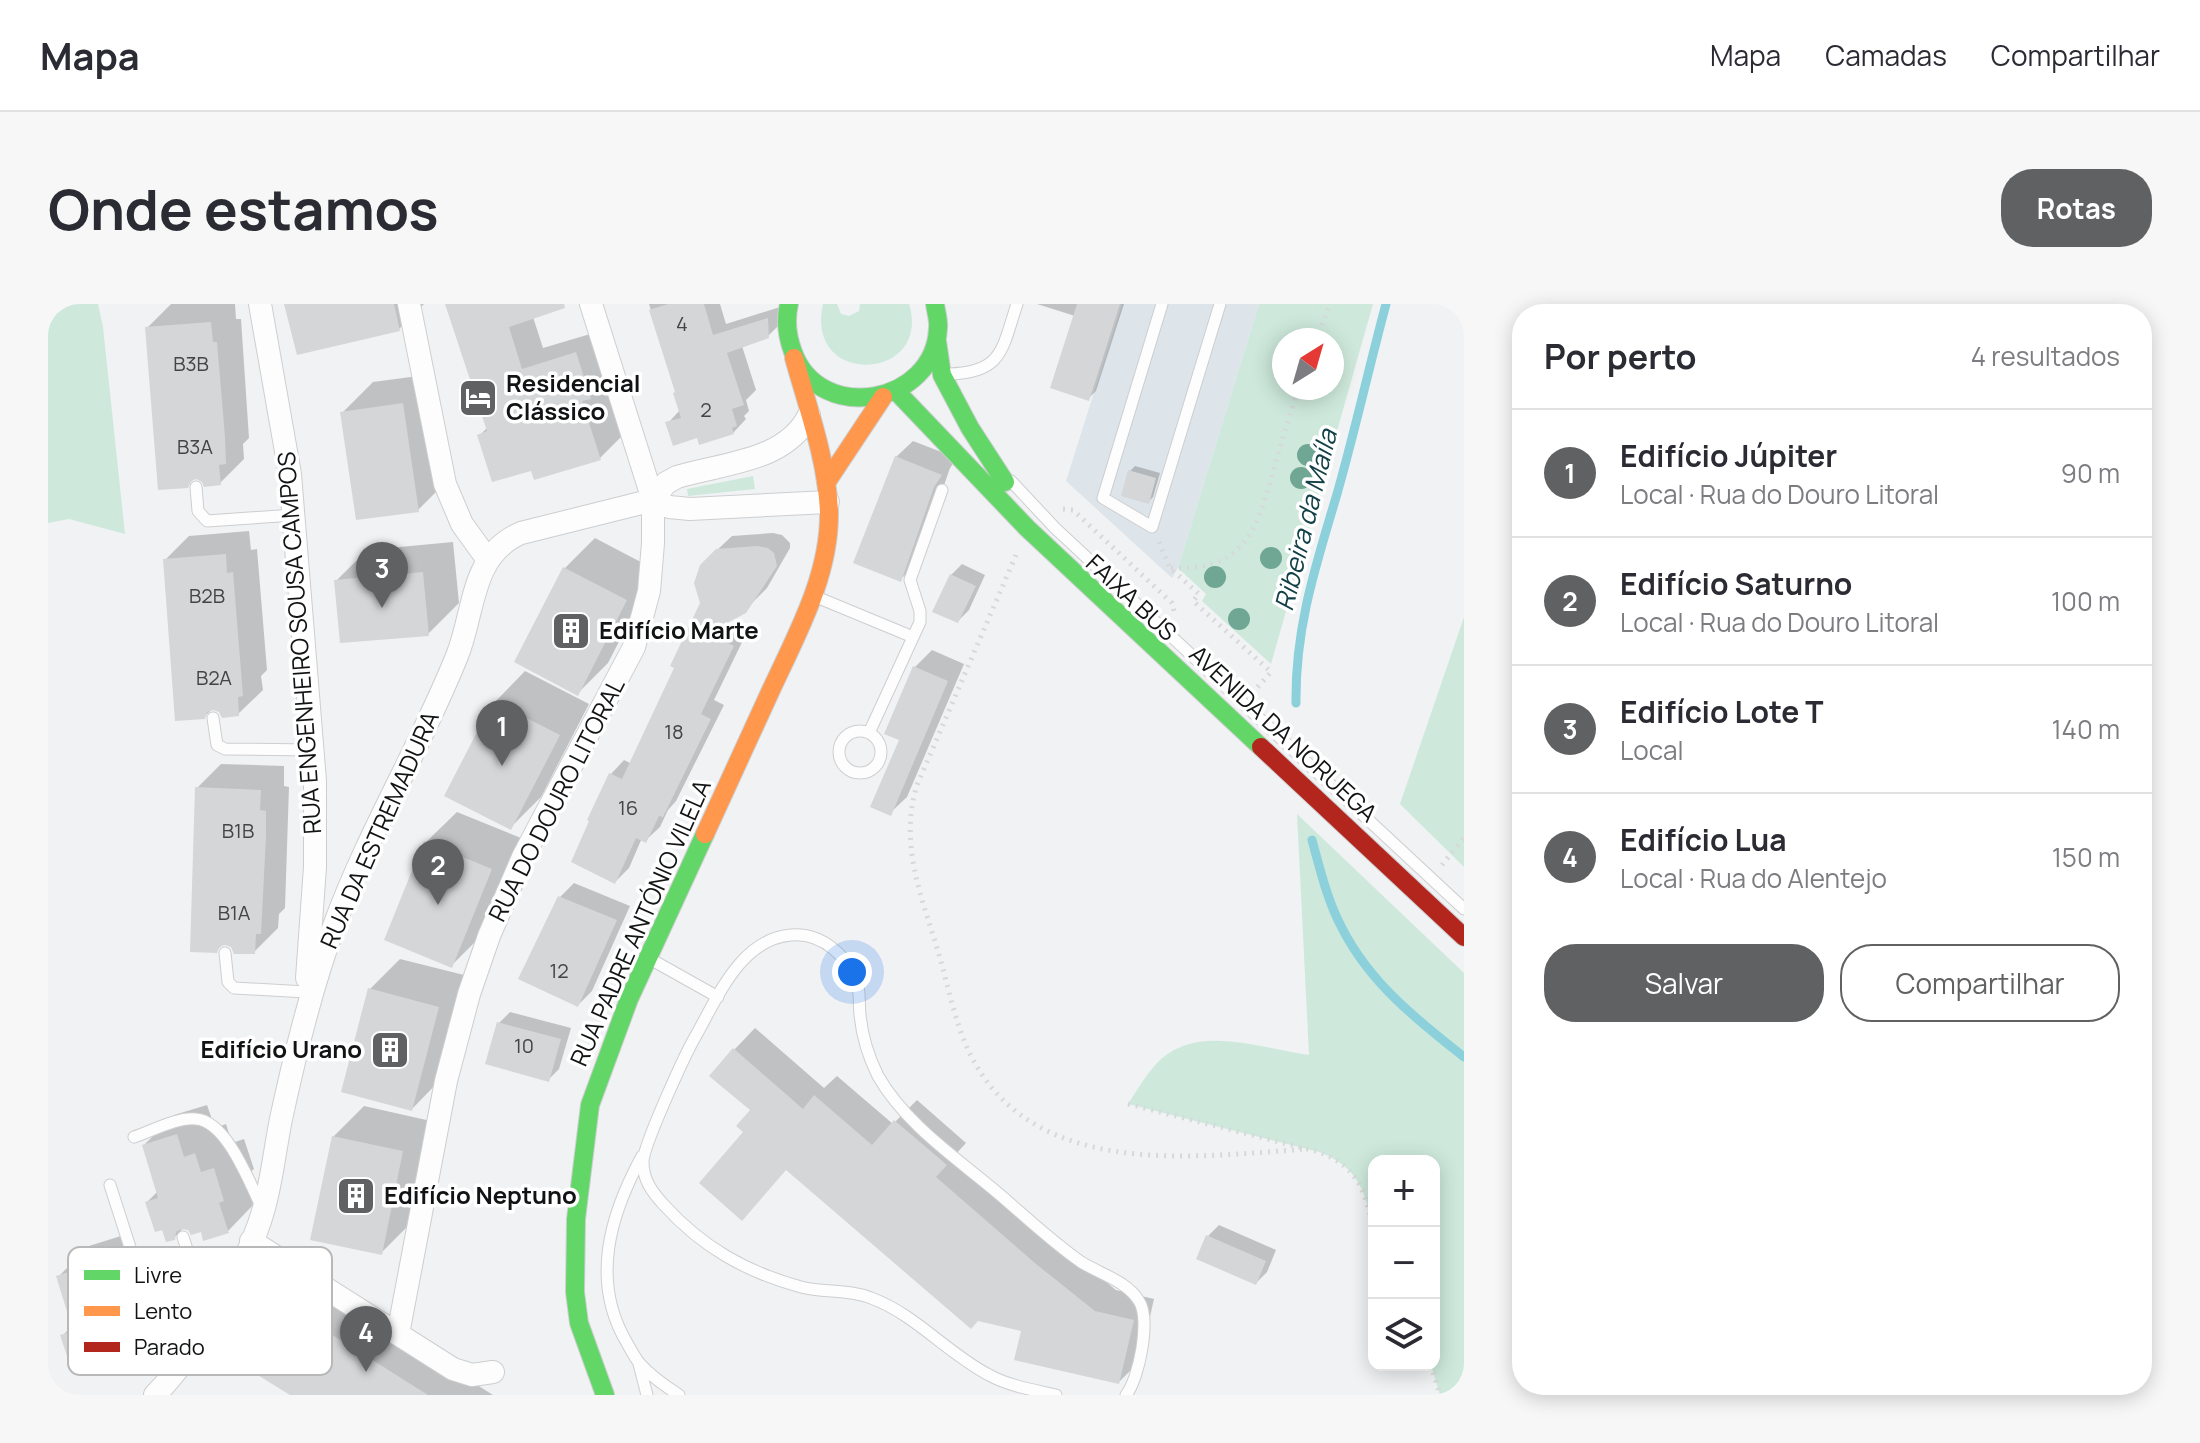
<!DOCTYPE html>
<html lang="pt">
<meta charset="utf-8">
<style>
:root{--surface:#fff;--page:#f7f7f7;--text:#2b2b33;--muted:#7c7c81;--line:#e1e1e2;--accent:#606162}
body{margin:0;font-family:Manrope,sans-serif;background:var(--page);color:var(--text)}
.controls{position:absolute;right:24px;bottom:24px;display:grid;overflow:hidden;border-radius:16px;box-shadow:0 4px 20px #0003}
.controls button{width:72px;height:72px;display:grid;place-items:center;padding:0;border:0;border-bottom:2px solid var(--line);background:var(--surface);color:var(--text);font:40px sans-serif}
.compass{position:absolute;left:1224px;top:24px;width:72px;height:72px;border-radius:50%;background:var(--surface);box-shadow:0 4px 20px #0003;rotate:37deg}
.you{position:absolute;left:804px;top:668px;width:28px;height:28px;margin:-20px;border:6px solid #fff;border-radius:50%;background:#1a73e8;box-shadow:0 0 0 12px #1a73e833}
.badge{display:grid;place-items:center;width:52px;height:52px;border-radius:50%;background:var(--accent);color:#fff;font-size:26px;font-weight:700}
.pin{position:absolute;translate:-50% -66px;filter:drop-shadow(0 2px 4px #0008)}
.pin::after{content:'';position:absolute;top:42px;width:28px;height:24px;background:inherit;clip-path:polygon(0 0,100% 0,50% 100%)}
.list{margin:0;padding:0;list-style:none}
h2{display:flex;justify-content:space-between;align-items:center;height:104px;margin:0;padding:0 32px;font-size:34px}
h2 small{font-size:26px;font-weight:400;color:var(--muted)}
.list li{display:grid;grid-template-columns:52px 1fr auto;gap:24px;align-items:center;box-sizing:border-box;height:128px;padding:0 32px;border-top:2px solid var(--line)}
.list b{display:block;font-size:30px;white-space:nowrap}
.list p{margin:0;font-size:26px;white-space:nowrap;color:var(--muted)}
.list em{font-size:26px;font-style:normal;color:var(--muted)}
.actions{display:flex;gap:16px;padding:24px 32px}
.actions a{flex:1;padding:18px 0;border:2px solid var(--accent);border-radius:32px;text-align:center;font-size:28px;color:var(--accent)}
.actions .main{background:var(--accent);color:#fff}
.icon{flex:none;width:44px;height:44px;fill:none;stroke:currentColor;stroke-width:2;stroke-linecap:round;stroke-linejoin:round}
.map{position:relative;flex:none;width:1416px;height:1091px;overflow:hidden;border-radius:32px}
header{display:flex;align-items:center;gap:48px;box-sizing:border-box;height:112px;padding:0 40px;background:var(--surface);border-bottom:2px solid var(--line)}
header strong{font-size:38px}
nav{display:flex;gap:44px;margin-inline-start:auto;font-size:28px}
.intro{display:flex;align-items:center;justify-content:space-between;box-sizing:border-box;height:192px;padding:0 48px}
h1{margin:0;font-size:56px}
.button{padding:20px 36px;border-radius:32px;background:var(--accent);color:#fff;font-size:28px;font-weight:700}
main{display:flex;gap:48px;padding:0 48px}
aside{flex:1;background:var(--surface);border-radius:32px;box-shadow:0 4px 20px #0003}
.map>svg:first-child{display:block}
</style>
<header>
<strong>Mapa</strong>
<nav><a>Mapa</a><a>Camadas</a><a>Compartilhar</a></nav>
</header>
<div class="intro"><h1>Onde estamos</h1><a class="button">Rotas</a></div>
<main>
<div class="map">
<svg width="1416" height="1091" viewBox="0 0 1416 1091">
<rect width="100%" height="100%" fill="#f0f2f4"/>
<path fill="#dee5ea" d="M1074 0H1211L1130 264 1124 274 1018 177Z"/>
<path fill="#cee9dc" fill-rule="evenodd" d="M0 0H50L55 23 77 230 21 215 0 219Z
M775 0H789L793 10 801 12 811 7 812 0H861C885 77 756 85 775 0Z
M1211 0H1325L1223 360 1154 297 1158 290 1130 264ZM1236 36H1284V84H1236Z
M705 172 707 185 640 192 639 185Z
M1416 313V563L1352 500Z
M1249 510 1416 669V1091H1392L1383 1061H1386V857H1326V926C1316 887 1312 864 1271 848L1080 800C1089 786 1098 771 1109 759 1149 718 1213 745 1261 751Z"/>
<path fill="#0003" fill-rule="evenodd" d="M123 0H187L188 15H193L201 134 195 140 196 155 172 179 148 172 139 182 99 24Z
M238 0H376L351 25Z
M403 0H517L485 13 495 44 549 28 563 71 556 78 573 133 552 154 485 164 432 131 440 123Z
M601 0H672L678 20 732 3 733 19 720 32 694 42 708 86 698 96 701 107 696 112 698 115 685 129 650 132 620 119 632 106 629 87Z
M989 0H1076L1048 87 1041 94 1027 12Z
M385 70 401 175 370 206 294 109 325 78Z
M865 137 909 154 902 164 869 259 852 276 848 153Z
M1087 162 1112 169 1105 193 1100 198 1082 167Z
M201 227 203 246 209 245 219 366 213 372 215 386 190 410 165 404 156 413 117 256 141 232Z
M725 229 734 231 742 239V244L719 284 696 307 678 317 699 328 666 396 676 401 628 497 620 506 612 523 598 536 594 534 581 564 567 578 563 470 576 456 584 460 629 363 654 299 668 247 684 232Z
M547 234 608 266 560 359 530 389 516 265Z
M405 238 411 299 380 330 288 277 319 246Z
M914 260 937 271 921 306 910 317 903 271Z
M884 346 916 360 859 493 842 509 853 435 839 429 867 363Z
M477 367 541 400 493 493 462 524 398 491 447 398Z
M173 460 236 462V482L241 483 237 604 231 610 230 624 206 648 177 638 168 647 149 484Z
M409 508 473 534 434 631 403 662 378 538Z
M526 579 582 602 544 687 530 701 512 593Z
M352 655 420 672 394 774 364 805 322 685Z
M462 708 523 724 511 765 500 776 451 719Z
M707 724 776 784 789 772 845 820 869 796 918 839 907 851 1010 939 1068 986 1106 995 1092 1057 1071 1078 975 1025 697 828 705 806 686 746Z
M159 801 167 824 178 820 184 839 196 835 206 865 201 869 210 896 180 927 136 923 126 934 115 923 99 898 110 887 96 841 126 811Z
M316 802 383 817 364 918 333 949 285 833Z
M1171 921 1228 946 1219 968 1208 979 1160 932Z
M76 931 84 955 94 952 100 971 112 968 121 997 117 1001 126 1030 96 1061 15 1031 25 1021 10 973 41 942ZM49 963 59 993 55 994 45 964Z
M246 965 445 1091H245L182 1051 220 991Z"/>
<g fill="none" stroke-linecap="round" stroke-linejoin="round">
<path stroke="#8cd0dc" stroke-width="9" d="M1248 399C1247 323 1268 261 1289 190 1307 127 1321 63 1338 0
M1264 536C1272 565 1279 596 1294 624 1322 679 1369 716 1416 753"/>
</g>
<path fill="#d4d6d7" d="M236 0H346L352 27 249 51Z
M397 0H516L517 4 461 23 474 65 528 48 543 95 534 97 553 156 486 176 483 167 444 178 429 131 439 127Z
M620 0H656L665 31 720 14 721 34 679 49 696 101 684 105 689 122 684 124 686 130 651 141 649 134 625 142 617 118 633 114 625 89 627 88 601 6Z
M1029 0H1072L1041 97 1002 84Z
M163 18 165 38H169L177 133 178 160 171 161 173 181 156 183 154 178 148 175 143 177 140 184 110 186 97 23Z
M355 99 371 208 308 216 292 108Z
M847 152 894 171 886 183 853 278 805 259Z
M1080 166 1108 174 1101 200 1073 192Z
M710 242 720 244 726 249 729 262 698 309 660 329 686 342 653 410 663 415 615 513 611 512 598 539 588 534 567 580 523 558 541 517 539 516 561 469 574 475 626 364 622 362 652 299 646 279 652 261 668 245Z
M178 250 179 269 185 268 195 392 190 393 191 412 174 414 171 408 165 406 159 408 157 415 127 417 115 255Z
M515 263 579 296 530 392 466 358Z
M375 268 381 332 292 339 286 276Z
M902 270 928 282 910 319 884 308Z
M865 362 900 377 843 512 822 503 851 436 836 430Z
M445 397 512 431 463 526 396 492Z
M147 483 213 486 212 506 218 507V532L213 630H208L207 650H186L183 643 177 641 171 643 169 649 142 648Z
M376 537 444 565 404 664 336 636Z
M510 592 569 616 530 703 470 675Z
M320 684 391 703 364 807 293 788Z
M449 718 513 735 501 778 437 760Z
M685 744 755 805 766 791 824 841 846 816 899 861 888 873 988 960 1047 1007 1086 1016 1071 1080 966 1056 973 1027 930 1017 923 1025 738 866 694 917 651 879 695 828 688 822 702 806 661 772Z
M129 830 136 853 147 849 153 868 166 864 176 897 171 899 181 929 155 937 153 928 143 931 140 926 133 925 128 928 127 936 118 938 114 926 107 928 97 898 110 894 94 841Z
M284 832 355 847 334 951 262 936Z
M1158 931 1218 957 1208 981 1148 955Z
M46 960 54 984 64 981 70 1001 82 997 92 1029 87 1030 97 1062 70 1070 67 1061 33 1071 29 1059 22 1061 12 1031 25 1027 8 972Z
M218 990 307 1045 380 1091H242L179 1052Z"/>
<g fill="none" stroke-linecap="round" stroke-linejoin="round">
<g stroke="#cdced0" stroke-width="13">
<path id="lane" d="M1114 0 1055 194 1104 223 1172 0
M900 70C955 69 954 45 969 0
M963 177 1007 224 1416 605
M148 183 150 207 159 217 246 211
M766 292 865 333
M165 414 169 441 177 445 264 446
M791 448a21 21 0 1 1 42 0a21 21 0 1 1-42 0Z
M821 429 872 318V307L862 276 894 186
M177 649 180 678 186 684 258 688
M604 656 670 693
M86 833C104 827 129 813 148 815 179 817 202 880 214 904
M594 852C562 911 542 977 579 1039 583 1046 587 1054 592 1060 603 1072 617 1082 631 1091
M62 881 123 1071
M135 933 162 1016
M591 1060 599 1091
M1008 1091C986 1086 961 1082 941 1071 900 1050 867 1010 823 994 801 985 776 989 753 983 698 968 654 943 616 901 604 888 595 876 595 858 595 842 636 753 646 735 669 695 692 635 743 631 775 628 802 654 810 683 812 692 811 702 812 711 814 731 821 754 830 772 858 821 910 855 951 890 978 913 1004 938 1033 958 1052 970 1079 977 1091 997 1103 1015 1091 1075 1078 1091"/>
</g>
<g stroke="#cdced0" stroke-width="24">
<path id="street" d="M212 0 242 170 267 477V563L259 674
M361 0 397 180 414 220 440 256
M605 196 618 179 629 173C674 159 738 158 761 111
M203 937 405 1065 424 1071 445 1068
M350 1030 398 777 421 690 441 632 475 553 586 343 601 287 605 239V196L543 0
M107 1091C148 1049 200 962 216 904 224 875 227 845 233 815 247 750 263 684 286 622 320 529 372 444 409 352 427 308 422 251 473 229L605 196 621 203 642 205 780 198"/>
</g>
<g stroke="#cdced0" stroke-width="20">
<path id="fast" d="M741 0C737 17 739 32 745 48 771 121 887 101 890 24 891 17 888 8 887 0
M889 37 894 71 922 124 957 178
M849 88 979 224 1213 443
M557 1091 531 1019 527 988 528 915 542 801 581 695 657 530"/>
</g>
<g stroke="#cdced0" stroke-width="20">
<path id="slow" d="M778 179 835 93
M657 530C679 482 701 434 723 386 749 330 782 271 781 208 779 156 760 104 746 54"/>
</g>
<g stroke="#cdced0" stroke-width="20">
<path id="jam" d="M1213 443 1416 633"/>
</g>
<path stroke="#d7d8d9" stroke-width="5" stroke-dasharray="2 6" stroke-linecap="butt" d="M1268 36 1282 0
M1015 205 1025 206 1124 299 1126 307
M1111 238 1122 264 1151 290 1145 297 1223 368 1206 387
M968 251 869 481C851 538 873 592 890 647 900 681 907 720 923 752 987 876 1144 853 1259 845
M1123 264C1196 267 1208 228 1225 168 1233 140 1241 112 1251 84
M1394 561 1416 533
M1080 800 1271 848C1312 864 1316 887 1326 926
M1383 1061 1392 1091"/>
<use href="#lane" stroke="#fdfdfd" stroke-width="11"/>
<use href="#street" stroke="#fdfdfd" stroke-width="22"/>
<use href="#fast" stroke="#63d668" stroke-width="18"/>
<use href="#slow" stroke="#ff974d" stroke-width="18"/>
<use href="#jam" stroke="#b3261e" stroke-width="18"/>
</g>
<g fill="#6fa694">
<circle cx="1260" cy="151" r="11"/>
<circle cx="1253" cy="174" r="11"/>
<circle cx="1223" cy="254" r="11"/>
<circle cx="1167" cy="273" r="11"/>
<circle cx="1191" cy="315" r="11"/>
</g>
<defs>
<g id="hotel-square" transform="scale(2)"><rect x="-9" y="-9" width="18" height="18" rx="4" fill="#606162" stroke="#fff"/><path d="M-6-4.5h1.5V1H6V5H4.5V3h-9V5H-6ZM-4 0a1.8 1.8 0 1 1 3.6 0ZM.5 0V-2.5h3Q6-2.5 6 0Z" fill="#fff"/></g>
<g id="building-square" transform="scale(2)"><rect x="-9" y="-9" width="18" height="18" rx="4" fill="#606162" stroke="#fff"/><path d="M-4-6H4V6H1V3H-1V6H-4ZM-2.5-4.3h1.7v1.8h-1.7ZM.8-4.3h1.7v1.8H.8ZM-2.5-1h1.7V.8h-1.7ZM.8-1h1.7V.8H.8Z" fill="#fff"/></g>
</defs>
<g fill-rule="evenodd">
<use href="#hotel-square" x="430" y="94"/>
<use href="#building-square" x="523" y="327"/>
<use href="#building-square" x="342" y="746"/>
<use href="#building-square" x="308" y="892"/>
</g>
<g text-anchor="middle" stroke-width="7" stroke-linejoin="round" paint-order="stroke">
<g font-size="20" fill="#424445">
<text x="634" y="27">4</text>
<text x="143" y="67">B3B</text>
<text x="658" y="113">2</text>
<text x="147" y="150">B3A</text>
<text x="159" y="299">B2B</text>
<text x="166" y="381">B2A</text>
<text x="626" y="435">18</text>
<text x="580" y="511">16</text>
<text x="190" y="534">B1B</text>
<text x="186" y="616">B1A</text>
<text x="511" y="674">12</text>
<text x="476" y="749">10</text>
</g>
<g font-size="24" font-weight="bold" fill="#121314" stroke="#fff" text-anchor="start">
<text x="458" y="88">Residencial<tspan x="458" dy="28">Clássico</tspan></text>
<text x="551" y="335">Edifício Marte</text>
<text x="314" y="754" text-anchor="end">Edifício Urano</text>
<text x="336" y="900">Edifício Neptuno</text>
</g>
<g font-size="24" fill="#121314" stroke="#fff">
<text transform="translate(1083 294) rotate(43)" y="8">FAIXA BUS</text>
<text transform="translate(252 339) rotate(-94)" y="8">RUA ENGENHEIRO SOUSA CAMPOS</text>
<text transform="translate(1235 430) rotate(43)" y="8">AVENIDA DA NORUEGA</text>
<text transform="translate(509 496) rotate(-63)" y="8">RUA DO DOURO LITORAL</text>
<text transform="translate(332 526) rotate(-66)" y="8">RUA DA ESTREMADURA</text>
<text transform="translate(593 619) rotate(-66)" y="8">RUA PADRE ANTÓNIO VILELA</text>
</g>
<g font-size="26" font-style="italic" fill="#134047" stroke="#fff">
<text transform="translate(1258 216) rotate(-76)" y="9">Ribeira da Maíla</text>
</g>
</g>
<rect x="20" y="943" width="264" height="128" rx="12" fill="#fff" stroke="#b8b8b8" stroke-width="2"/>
<rect x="36" y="966" width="36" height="10" fill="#63d668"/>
<rect x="36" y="1002" width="36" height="10" fill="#ff974d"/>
<rect x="36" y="1038" width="36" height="10" fill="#b3261e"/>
<g font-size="22" fill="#121314">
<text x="86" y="979">Livre</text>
<text x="86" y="1015">Lento</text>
<text x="86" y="1051">Parado</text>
</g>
</svg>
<div class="controls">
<button>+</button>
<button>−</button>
<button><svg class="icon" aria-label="layers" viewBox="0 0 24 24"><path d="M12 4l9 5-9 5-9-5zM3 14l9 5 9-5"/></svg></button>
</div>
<svg class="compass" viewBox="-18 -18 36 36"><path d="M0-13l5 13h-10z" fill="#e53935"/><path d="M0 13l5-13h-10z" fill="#7c7c81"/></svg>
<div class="you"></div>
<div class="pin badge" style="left:454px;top:462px">1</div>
<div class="pin badge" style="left:390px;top:601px">2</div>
<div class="pin badge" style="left:334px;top:304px">3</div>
<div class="pin badge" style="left:318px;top:1068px">4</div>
</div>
<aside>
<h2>Por perto<small>4 resultados</small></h2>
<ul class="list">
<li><span class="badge">1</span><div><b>Edifício Júpiter</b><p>Local · Rua do Douro Litoral</p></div><em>90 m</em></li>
<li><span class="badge">2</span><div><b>Edifício Saturno</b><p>Local · Rua do Douro Litoral</p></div><em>100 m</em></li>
<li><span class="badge">3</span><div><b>Edifício Lote T</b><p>Local</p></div><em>140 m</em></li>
<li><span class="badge">4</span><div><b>Edifício Lua</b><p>Local · Rua do Alentejo</p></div><em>150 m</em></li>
</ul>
<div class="actions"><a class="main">Salvar</a><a>Compartilhar</a></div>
</aside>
</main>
